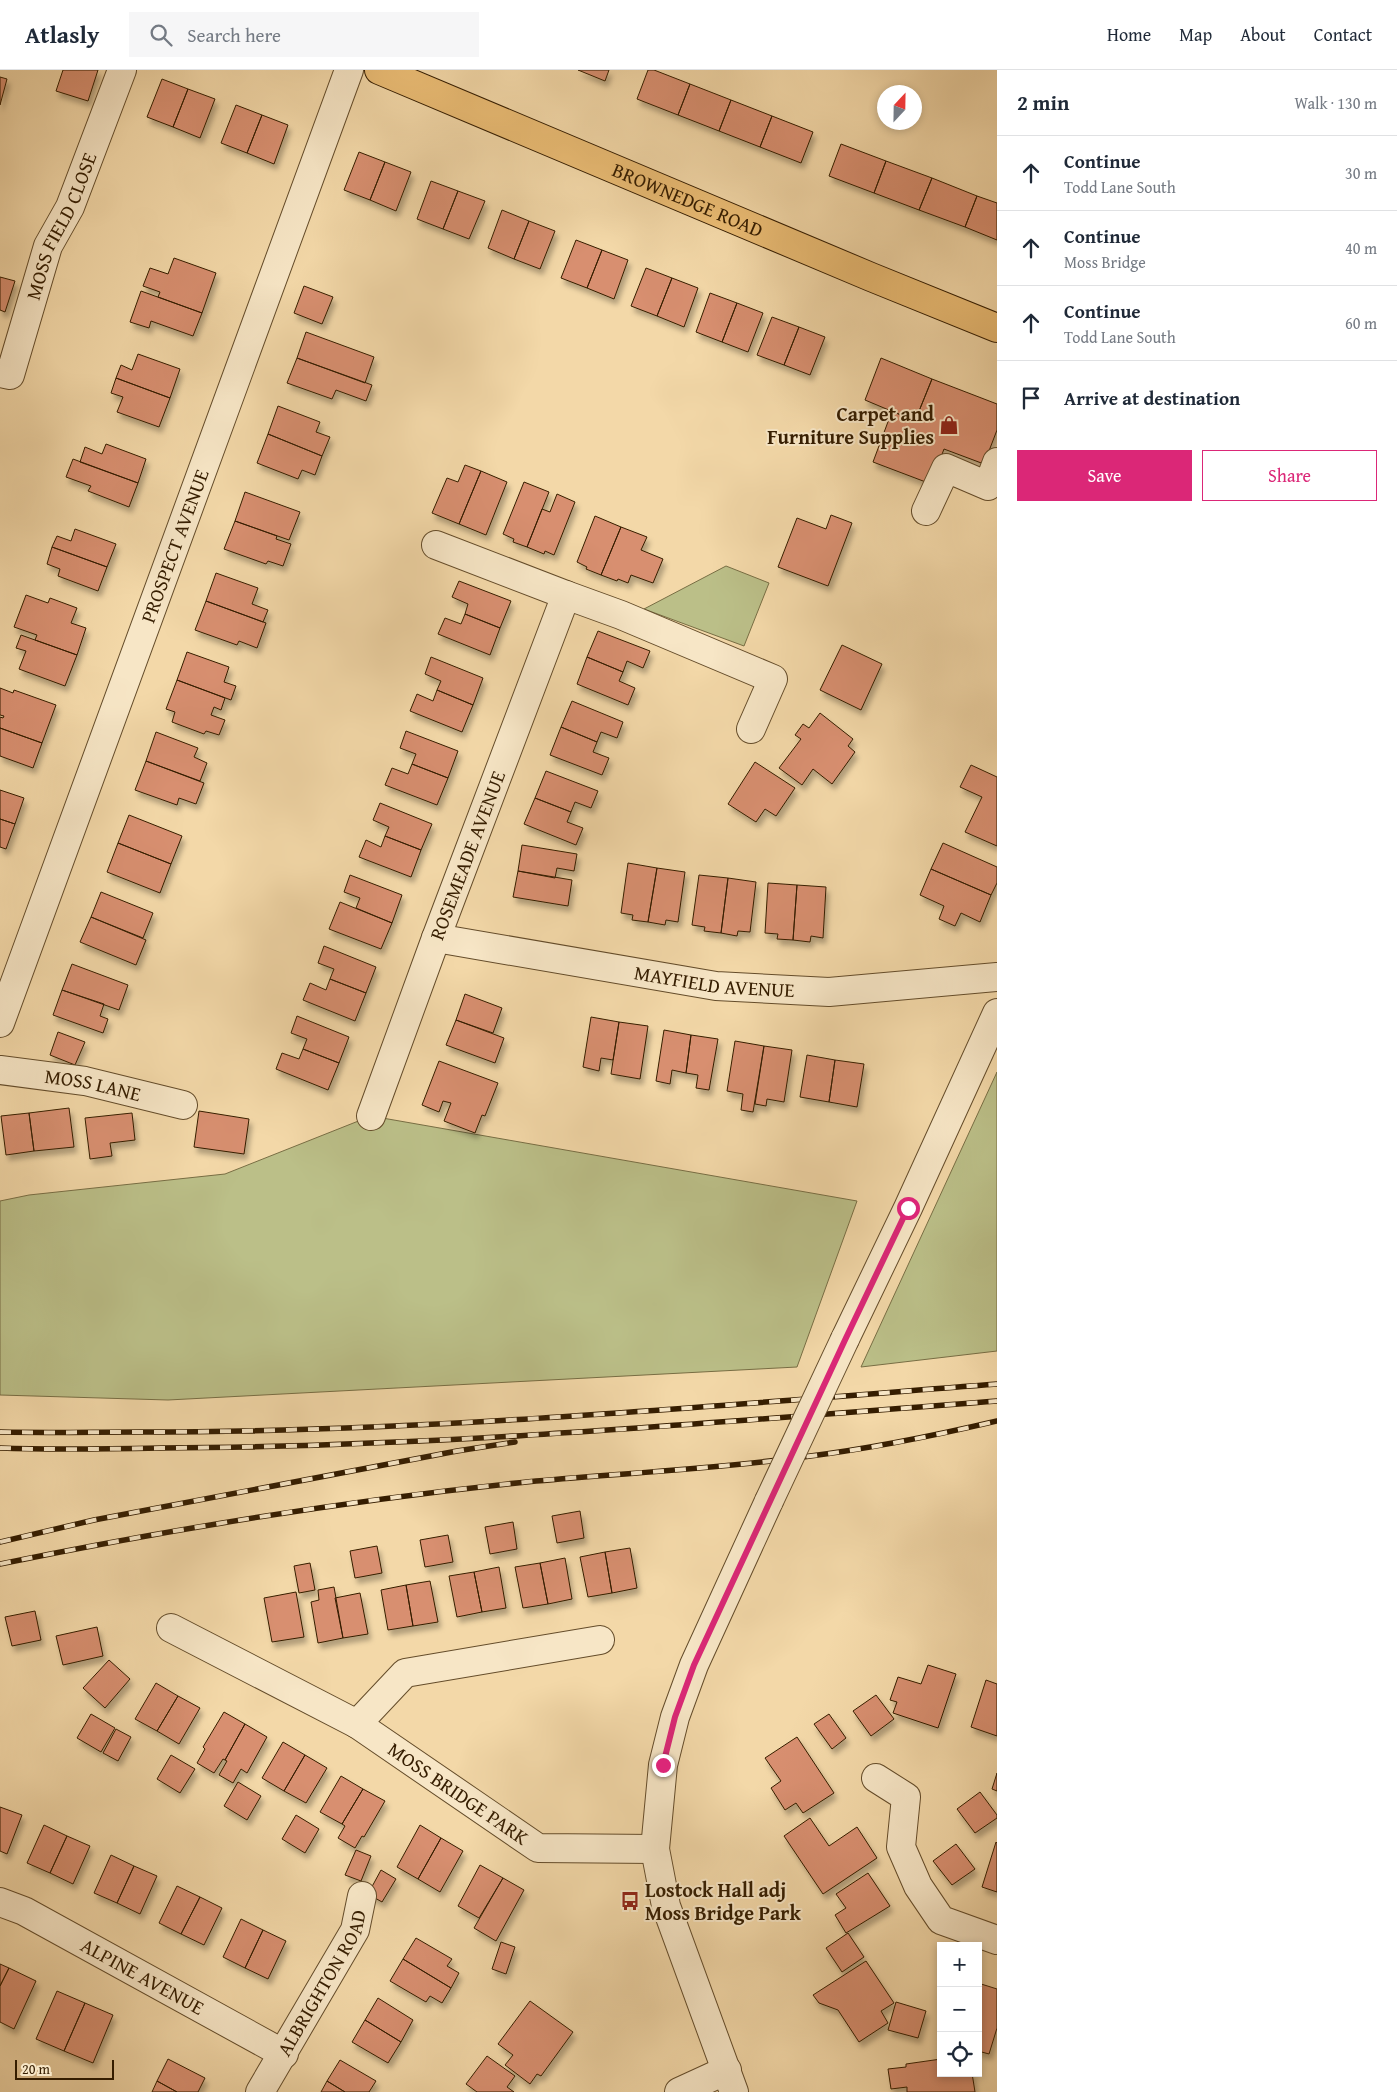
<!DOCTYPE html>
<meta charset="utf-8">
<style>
:root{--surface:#fff;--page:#f6f6f7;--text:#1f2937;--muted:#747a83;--line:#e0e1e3;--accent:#db2777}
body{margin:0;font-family:"Gentium Book Plus",serif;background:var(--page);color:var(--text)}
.controls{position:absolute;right:15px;bottom:15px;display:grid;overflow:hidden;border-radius:0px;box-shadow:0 2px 8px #0003}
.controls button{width:45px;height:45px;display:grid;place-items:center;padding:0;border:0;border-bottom:1px solid var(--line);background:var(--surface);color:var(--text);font:25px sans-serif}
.compass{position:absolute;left:877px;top:15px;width:45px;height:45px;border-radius:50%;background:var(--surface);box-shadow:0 2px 8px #0003;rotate:22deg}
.scale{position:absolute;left:15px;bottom:12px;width:99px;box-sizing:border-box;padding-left:5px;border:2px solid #351d00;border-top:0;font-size:14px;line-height:18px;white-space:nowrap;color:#351d00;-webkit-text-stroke:4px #f7e6c6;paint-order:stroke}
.stop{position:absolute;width:15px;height:15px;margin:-11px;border:4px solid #db2777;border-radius:50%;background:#fff}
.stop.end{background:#db2777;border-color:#fff;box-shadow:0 1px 5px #0008}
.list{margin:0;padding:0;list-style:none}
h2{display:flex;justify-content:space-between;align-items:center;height:65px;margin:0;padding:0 20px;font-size:21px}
h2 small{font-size:16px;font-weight:400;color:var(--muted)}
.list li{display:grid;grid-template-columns:32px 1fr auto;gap:15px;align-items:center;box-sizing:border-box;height:75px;padding:0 20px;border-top:1px solid var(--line)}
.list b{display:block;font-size:19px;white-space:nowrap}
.list p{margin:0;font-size:16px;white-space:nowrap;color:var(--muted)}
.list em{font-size:16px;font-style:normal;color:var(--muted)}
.actions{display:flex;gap:10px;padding:15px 20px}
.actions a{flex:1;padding:11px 0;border:1px solid var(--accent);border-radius:0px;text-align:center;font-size:18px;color:var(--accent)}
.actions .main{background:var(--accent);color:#fff}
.icon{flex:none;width:28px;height:28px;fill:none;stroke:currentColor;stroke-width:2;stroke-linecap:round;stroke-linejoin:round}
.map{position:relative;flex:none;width:997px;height:2022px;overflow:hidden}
header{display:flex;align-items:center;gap:30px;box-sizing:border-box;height:70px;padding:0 25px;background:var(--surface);border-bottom:1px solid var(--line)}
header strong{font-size:24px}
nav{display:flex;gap:28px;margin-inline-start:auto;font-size:18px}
.search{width:350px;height:45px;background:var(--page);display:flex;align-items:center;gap:12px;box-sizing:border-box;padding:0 18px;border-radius:0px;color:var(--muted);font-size:19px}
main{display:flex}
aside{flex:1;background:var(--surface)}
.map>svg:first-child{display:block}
</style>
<header>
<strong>Atlasly</strong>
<div class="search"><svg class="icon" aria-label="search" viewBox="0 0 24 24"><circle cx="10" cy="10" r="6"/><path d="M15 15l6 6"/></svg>Search here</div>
<nav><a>Home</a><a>Map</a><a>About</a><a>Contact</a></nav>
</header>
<main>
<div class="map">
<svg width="997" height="2022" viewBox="0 0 997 2022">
<defs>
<filter id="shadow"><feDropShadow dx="3" dy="5.5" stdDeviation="2.5" flood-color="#0004"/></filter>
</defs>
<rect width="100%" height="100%" fill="#f3d8a8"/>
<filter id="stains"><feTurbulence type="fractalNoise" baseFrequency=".004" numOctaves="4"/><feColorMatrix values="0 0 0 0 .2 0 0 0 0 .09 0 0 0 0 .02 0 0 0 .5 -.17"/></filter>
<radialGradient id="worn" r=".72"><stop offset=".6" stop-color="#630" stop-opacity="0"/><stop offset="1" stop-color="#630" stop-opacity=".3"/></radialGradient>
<path fill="#bbbf88" stroke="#786e44" d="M726 496 769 513 744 576 644 539Z
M997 1002V1281L861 1297Z
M371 1046 857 1131 797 1297 168 1330 0 1325V1131L29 1125 225 1104Z"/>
<path fill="#d88f6f" stroke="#351d00" filter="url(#shadow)" d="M63 0H98L88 31 56 21Z
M578 0H609L605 11Z
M648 0H654L690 14 678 45 637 29Z
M0 7 7 9 0 35Z
M162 9 188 19 173 57 147 47Z
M690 14 731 30 719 61 678 45Z
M188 19 215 29 200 68 173 57Z
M731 30 772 46 760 77 719 61Z
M236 35 262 45 247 83 221 73Z
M262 45 288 55 274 94 247 83Z
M772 46 813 62 801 93 760 77Z
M841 74 886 91 874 123 829 106Z
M359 82 385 92 370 130 344 120Z
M886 91 932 108 919 140 874 123Z
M385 92 411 102 396 141 370 130Z
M932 108 977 126 965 157 919 140Z
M431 111 458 121 443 159 417 149Z
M458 121 485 131 469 169 443 159Z
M977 126 997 133V170L965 157Z
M502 140 529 151 514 189 488 178Z
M529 151 555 161 540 199 514 189Z
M576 170 602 180 587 218 561 208Z
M602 180 628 190 614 229 587 218Z
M174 188 216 203 202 243 158 227 160 222 143 216 150 198 168 204Z
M646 198 672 208 657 246 631 236Z
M0 207 15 211 5 242 0 240Z
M672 208 698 218 684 257 657 246Z
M304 216 333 227 322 254 294 243Z
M141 221 202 243 193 266 151 251 149 258 130 252Z
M710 223 737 233 722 272 696 262Z
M737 233 763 243 748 282 722 272Z
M772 247 799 257 784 295 757 285Z
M799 257 825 267 810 305 784 295Z
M306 262 374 287 365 313 297 288Z
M138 284 180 299 170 328 116 308 121 295 132 300Z
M297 288 372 315 366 331 336 320 332 329 287 313Z
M881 288 932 309 915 351 865 330Z
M116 308 170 328 159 357 117 342 123 327 111 323Z
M932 309 997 334V360L984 394 944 379 931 414 873 392 892 341 915 351Z
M278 336 320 352 316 362 330 367 322 386 268 364Z
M268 364 322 386 315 405 302 400 298 409 257 393Z
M106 374 146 389 138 413 80 392 85 377 102 384Z
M73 389 138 413 129 437 88 421 91 416 66 407Z
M465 395 481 401 459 454 432 443 447 408 458 412Z
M481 401 507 412 486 465 459 454Z
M524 412 549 422 527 477 513 472 514 469 503 464Z
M245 422 300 442 289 470 235 451Z
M557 424 575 432 554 485 545 481 544 484 527 477 542 439 550 442Z
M831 445 852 453 828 516 778 497 797 448 826 459Z
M595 446 621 457 601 505 586 499 587 497 577 492Z
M235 451 277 466 276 469 291 474 283 496 268 491 266 494 224 479Z
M621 457 647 467 641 480 663 489 653 513 631 505 628 513 618 509 617 511 601 505Z
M75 459 116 474 107 497 52 477 57 466 71 471Z
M52 477 107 497 98 521 58 506 60 499 47 494Z
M216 503 258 518 252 534 268 540 263 552 206 531Z
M459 511 511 531 500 558 465 544 468 534 452 527Z
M26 525 48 533 50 528 77 538 71 553 86 558 77 585 35 570 37 565 14 557Z
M206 531 266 553 257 578 239 571 237 575 195 560Z
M465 544 500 558 490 585 438 564 445 548 461 554Z
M598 561 650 581 643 598 627 591 623 602 587 587Z
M21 565 77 585 65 616 19 599 26 581 16 578Z
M842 575 882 594 861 640 820 620Z
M187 582 229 597 224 612 236 616 231 630 177 610Z
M431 587 483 608 473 635 437 620 441 611 425 604Z
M587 587 623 602 619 611 635 618 628 635 577 614Z
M177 610 225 628 221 640 214 637 211 645 225 650 219 665 206 661 204 664 172 652 175 642 166 639Z
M0 618 13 623 14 620 56 635 42 673 0 658V647L3 648 4 646 0 645Z
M437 620 473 635 462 662 410 641 417 624 433 631Z
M572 631 623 652 617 668 601 662 597 672 561 657Z
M820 643 853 669 848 676 855 682 832 714 813 699 802 715 779 698 801 669 795 665 803 654 809 658Z
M561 657 597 672 593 682 609 688 602 705 550 685Z
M0 658 42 673 33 698 0 686Z
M406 661 458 681 448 708 412 694 416 684 400 678Z
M156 662 198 678 194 687 207 693 200 711 146 691Z
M146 691 204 713 196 734 179 728 177 735 135 720Z
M755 692 795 718 776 746 765 739 756 752 728 734Z
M412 694 448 708 437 735 385 715 392 698 408 704Z
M971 695 997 707V776L965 762 982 727 960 717Z
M546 701 598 721 591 738 575 732 571 742 535 728Z
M0 720 24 728 15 754 0 749Z
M535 728 571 742 567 752 583 758 576 775 524 754Z
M380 733 432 754 421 780 385 766 389 757 373 750Z
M129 745 182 766 171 794 118 773Z
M0 749 15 754 6 779 0 777Z
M385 766 421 780 411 807 359 787 366 770 381 777Z
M118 773 171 794 160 823 107 802Z
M943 773 997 797V813L991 825 931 799Z
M522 775 577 784 574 801 557 798 555 808 518 801Z
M628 793 657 798 648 852 632 850 633 845 621 843Z
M657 798 685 802 678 852 666 850 665 855 648 852Z
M931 799 991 825 980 852 961 843 955 856 939 849 944 836 920 825Z
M518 801 572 810 568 836 513 827Z
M350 805 402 825 392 853 356 838 360 828 344 822Z
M699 805 728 808 721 863 704 861 705 857 692 855Z
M728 808 756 812 750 862 738 861 737 866 721 863Z
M768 813 797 815 793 870 777 869 778 864 765 863Z
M797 815 826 817 823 868 811 866 810 872 793 870Z
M101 822 153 843 143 868 91 847Z
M340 832 392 853 381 879 329 859Z
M91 847 146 870 136 895 80 872Z
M324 876 376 897 366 923 330 909 334 899 318 893Z
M72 894 128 915 119 940 62 920Z
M330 909 366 923 355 951 303 930 310 913 326 920Z
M62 920 104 934 100 946 108 949 103 963 53 945Z
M465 924 502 938 493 963 456 950Z
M297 946 349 967 339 993 303 979 307 969 291 963Z
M591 947 619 952 613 990 601 988 599 1001 583 997Z
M456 950 504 968 495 993 446 975Z
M619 952 648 956 640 1009 611 1004Z
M664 960 691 965 686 1003 672 1000 670 1014 656 1011Z
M58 962 85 972 75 995 50 985Z
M691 965 718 969 709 1020 696 1018 698 1005 686 1003Z
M735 971 764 976 753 1042 741 1040 743 1024 727 1021Z
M764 976 792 980 784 1032 767 1029 766 1036 755 1034Z
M303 979 339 993 328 1020 276 999 282 983 299 989Z
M807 985 835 990 829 1032 800 1027Z
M835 990 864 994 857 1037 829 1032Z
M439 991 498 1013 485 1046 482 1045 475 1063 444 1051 451 1033 443 1031 439 1042 422 1035Z
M69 1038 74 1077 34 1081 29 1043Z
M199 1041 249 1049 244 1084 194 1077Z
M29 1043 34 1081 6 1085 1 1046Z
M132 1043 135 1070 110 1073 112 1086 90 1089 85 1048Z
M580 1441 584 1468 557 1473 552 1446Z
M513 1452 517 1479 490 1484 485 1457Z
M448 1465 453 1492 425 1497 420 1470Z
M377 1476 382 1503 355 1508 350 1481Z
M630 1478 637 1518 612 1523 605 1482Z
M605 1482 612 1523 588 1527 580 1487Z
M565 1488 572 1529 548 1534 540 1493Z
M310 1493 315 1520 299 1523 294 1496Z
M540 1493 548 1534 523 1538 515 1497Z
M499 1497 506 1538 482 1542 474 1502Z
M474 1502 482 1542 457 1547 449 1506Z
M430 1511 438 1552 413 1556 406 1515Z
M406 1515 413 1556 388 1560 381 1520Z
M334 1517 343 1568 318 1573 311 1532 319 1530 318 1520Z
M296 1522 304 1567 272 1572 264 1528Z
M360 1523 368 1564 343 1568 335 1528Z
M35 1541 41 1570 12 1576 5 1547Z
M97 1557 103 1586 63 1595 56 1566Z
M109 1590 130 1609 105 1638 83 1618Z
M928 1595 956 1604 938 1658 893 1643 897 1632 890 1630 898 1607 921 1614Z
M986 1610 997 1614V1666L971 1657Z
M156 1613 178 1626 157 1661 135 1649Z
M876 1625 894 1649 871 1666 853 1641Z
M178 1626 200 1638 179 1674 157 1661Z
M224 1642 245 1654 225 1690 223 1689 214 1703 197 1693 205 1679 203 1677Z
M91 1644 115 1658 101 1682 77 1668Z
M829 1644 846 1668 832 1679 814 1654Z
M245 1654 267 1667 247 1703 241 1699 233 1713 219 1705 227 1691 225 1690Z
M116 1659 131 1667 118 1691 103 1683Z
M797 1667 834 1723 803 1743 796 1733 785 1740 771 1718 781 1711 765 1688Z
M283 1672 305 1685 284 1721 262 1708Z
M171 1685 195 1699 180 1723 157 1709Z
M305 1685 327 1698 306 1733 284 1721Z
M997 1703V1721L992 1719Z
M341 1706 363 1719 342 1754 320 1742Z
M238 1712 261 1726 247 1750 224 1736Z
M363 1719 385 1731 364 1767 362 1766 355 1778 338 1768 345 1756 342 1754Z
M980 1722 997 1745V1748L975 1763 957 1739Z
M0 1737 22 1745 7 1784 0 1781Z
M296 1745 319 1759 305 1783 282 1769Z
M810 1748 829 1776 857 1757 877 1788 823 1824 784 1766Z
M44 1755 67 1766 50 1803 27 1793Z
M420 1755 441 1768 418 1809 397 1797Z
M67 1766 90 1776 73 1814 50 1803Z
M441 1768 463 1781 440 1822 418 1809Z
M996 1772 997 1773V1822L982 1817Z
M956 1774 975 1799 952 1815 933 1791Z
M356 1780 371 1786 361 1811 345 1805Z
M111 1785 134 1796 117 1833 94 1823Z
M480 1795 503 1808 479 1848 458 1836Z
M134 1796 157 1806 140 1844 117 1833Z
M381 1800 396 1809 382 1832 368 1824Z
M868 1803 890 1836 846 1863 835 1845 846 1838 836 1824Z
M503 1808 524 1820 496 1871 474 1858Z
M177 1816 200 1827 181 1864 159 1853Z
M200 1827 222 1838 204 1875 181 1864Z
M241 1849 263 1860 245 1898 223 1887Z
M263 1860 286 1871 268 1909 245 1898Z
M848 1863 864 1887 842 1902 826 1878Z
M416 1868 452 1889 447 1896 459 1903 451 1918 403 1889Z
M501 1872 515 1877 506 1904 492 1899Z
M403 1889 451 1918 442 1933 430 1926 426 1932 390 1911Z
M866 1891 894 1933 881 1941 888 1953 859 1972 838 1940 819 1933 813 1925Z
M0 1894 9 1898 0 1916Z
M9 1898 36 1911 14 1959 0 1952V1916Z
M978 1913 997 1919V1958L989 1984 978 1981Z
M57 1921 85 1933 64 1981 36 1969Z
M378 1928 413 1950 401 1972 365 1950Z
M530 1931 573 1962 541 2006 537 2004 530 2014 505 1995 513 1985 498 1974Z
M896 1932 926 1941 918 1968 888 1960Z
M85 1933 113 1945 93 1993 64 1981Z
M365 1950 401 1972 388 1993 352 1972Z
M487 1986 515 2006 507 2017 514 2022H477L466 2014Z
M168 1989 205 2008 198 2022H177L157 2011Z
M941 1989V2003H972L975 2022H907V2017L891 2019 888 1999 906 1997V1994Z
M340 1990 376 2011 369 2022H345L327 2011Z
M157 2011 177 2022H152Z
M327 2011 345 2022H321Z"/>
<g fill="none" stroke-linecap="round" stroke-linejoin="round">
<g stroke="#644c2a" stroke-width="30">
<g id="minor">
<path id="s1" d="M0 303 10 305 48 176 70 137 122 0"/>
<path d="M926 441 946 398 988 416 997 392"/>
<path d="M436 475 566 525"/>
<path id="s2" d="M436 868 716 916 829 922 997 907"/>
<path id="s3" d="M0 953 349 0"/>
<path id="s4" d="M0 1000 85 1011 183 1035"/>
<path id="s5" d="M371 1046 436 868 566 525 621 545 773 609 751 659"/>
<path d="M845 1269 908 1138 997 943"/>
<path id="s6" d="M171 1558 357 1654 538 1778 655 1779"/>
<path d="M357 1654 405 1603 600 1570"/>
<path d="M876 1708 906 1727 901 1777 918 1816 941 1850 997 1870"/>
<path id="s7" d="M0 1832 24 1841 284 1984"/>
<path id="s8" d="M260 2022 355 1860 362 1826"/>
<path d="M679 2022 727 2000"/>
<path d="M734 2022 666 1836 655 1779 663 1695 675 1647 694 1595 769 1431"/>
</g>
</g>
<g stroke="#351d00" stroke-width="30">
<g id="major">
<path id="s9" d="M379 0 871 207 997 258"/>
</g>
</g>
<use href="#minor" stroke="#f7e6c6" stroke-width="28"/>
<use href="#major" stroke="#eabc74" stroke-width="28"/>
<g stroke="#351d00" stroke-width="5.5">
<path id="rail" d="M0 1362C47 1363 94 1362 141 1362 427 1362 712 1336 997 1314
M0 1378C53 1380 107 1379 161 1378 440 1377 719 1352 997 1331
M0 1472 94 1450 457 1381 515 1372
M0 1494C177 1458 356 1429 536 1411 625 1403 714 1399 803 1387 869 1379 933 1366 997 1351"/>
</g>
<use href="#rail" stroke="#f7e6c6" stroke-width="4" stroke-dasharray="11" stroke-linecap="butt"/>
<g stroke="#644c2a" stroke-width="30" stroke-linecap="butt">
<path id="minor-bridge" d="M769 1431 845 1269"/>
</g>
<use href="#minor-bridge" stroke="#f7e6c6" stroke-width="28"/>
</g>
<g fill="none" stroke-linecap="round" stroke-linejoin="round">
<path stroke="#db2777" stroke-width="6" d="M663 1695 675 1647 694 1595 845 1270 908 1138"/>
</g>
<defs>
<g id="shop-bare" transform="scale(1.5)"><path d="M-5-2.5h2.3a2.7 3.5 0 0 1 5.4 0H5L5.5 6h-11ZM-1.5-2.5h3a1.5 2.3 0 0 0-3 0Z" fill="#8f2418" stroke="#f7e6c6" stroke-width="2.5" paint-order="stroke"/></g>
<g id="bus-bare" transform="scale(1.5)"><path d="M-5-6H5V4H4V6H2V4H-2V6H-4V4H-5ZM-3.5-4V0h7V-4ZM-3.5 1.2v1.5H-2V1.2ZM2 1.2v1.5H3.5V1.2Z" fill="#8f2418" stroke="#f7e6c6" stroke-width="2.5" paint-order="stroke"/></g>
</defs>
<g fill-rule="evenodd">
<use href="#shop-bare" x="949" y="355"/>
<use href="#bus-bare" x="630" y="1831"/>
</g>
<g text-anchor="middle" stroke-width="4" stroke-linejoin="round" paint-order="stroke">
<g font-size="20" fill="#351d00" stroke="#f7e6c6">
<text dy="7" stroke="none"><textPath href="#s9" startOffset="335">BROWNEDGE ROAD</textPath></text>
<text dy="7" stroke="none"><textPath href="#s1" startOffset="168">MOSS FIELD CLOSE</textPath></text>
<text dy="7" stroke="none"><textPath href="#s3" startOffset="508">PROSPECT AVENUE</textPath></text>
<text dy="7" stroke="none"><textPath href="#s5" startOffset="278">ROSEMEADE AVENUE</textPath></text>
<text dy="7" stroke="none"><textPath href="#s2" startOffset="282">MAYFIELD AVENUE</textPath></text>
<text dy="7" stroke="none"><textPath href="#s4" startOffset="94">MOSS LANE</textPath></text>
<text dy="7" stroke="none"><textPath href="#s6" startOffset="332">MOSS BRIDGE PARK</textPath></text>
<text dy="7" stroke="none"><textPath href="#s7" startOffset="161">ALPINE AVENUE</textPath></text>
<text dy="7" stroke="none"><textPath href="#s8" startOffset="126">ALBRIGHTON ROAD</textPath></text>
</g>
<g font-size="20" font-weight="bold" fill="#351d00" stroke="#f7e6c6" text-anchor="end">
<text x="934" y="351">Carpet and<tspan x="934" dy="23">Furniture Supplies</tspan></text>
<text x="645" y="1827" text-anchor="start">Lostock Hall adj<tspan x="645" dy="23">Moss Bridge Park</tspan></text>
</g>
</g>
<rect width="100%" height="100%" filter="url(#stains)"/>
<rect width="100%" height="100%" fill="url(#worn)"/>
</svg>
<div class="controls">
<button>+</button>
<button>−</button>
<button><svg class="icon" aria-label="locate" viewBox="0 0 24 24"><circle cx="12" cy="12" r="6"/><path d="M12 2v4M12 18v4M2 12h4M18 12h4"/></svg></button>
</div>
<svg class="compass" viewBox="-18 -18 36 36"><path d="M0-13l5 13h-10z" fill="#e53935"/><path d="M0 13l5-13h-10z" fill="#747a83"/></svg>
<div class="scale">20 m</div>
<div class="stop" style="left:908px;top:1138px"></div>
<div class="stop end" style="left:663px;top:1695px"></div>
</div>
<aside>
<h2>2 min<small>Walk · 130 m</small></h2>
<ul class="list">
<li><svg class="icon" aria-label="ahead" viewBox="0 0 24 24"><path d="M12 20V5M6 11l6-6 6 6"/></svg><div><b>Continue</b><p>Todd Lane South</p></div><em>30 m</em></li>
<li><svg class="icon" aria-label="ahead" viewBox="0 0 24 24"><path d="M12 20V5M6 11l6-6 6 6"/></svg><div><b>Continue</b><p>Moss Bridge</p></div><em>40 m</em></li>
<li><svg class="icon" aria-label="ahead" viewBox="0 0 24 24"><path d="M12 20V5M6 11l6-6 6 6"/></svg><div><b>Continue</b><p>Todd Lane South</p></div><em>60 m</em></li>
<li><svg class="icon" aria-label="arrive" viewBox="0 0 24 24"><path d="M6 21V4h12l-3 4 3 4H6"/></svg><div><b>Arrive at destination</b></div></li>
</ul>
<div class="actions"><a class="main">Save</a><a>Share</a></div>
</aside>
</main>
